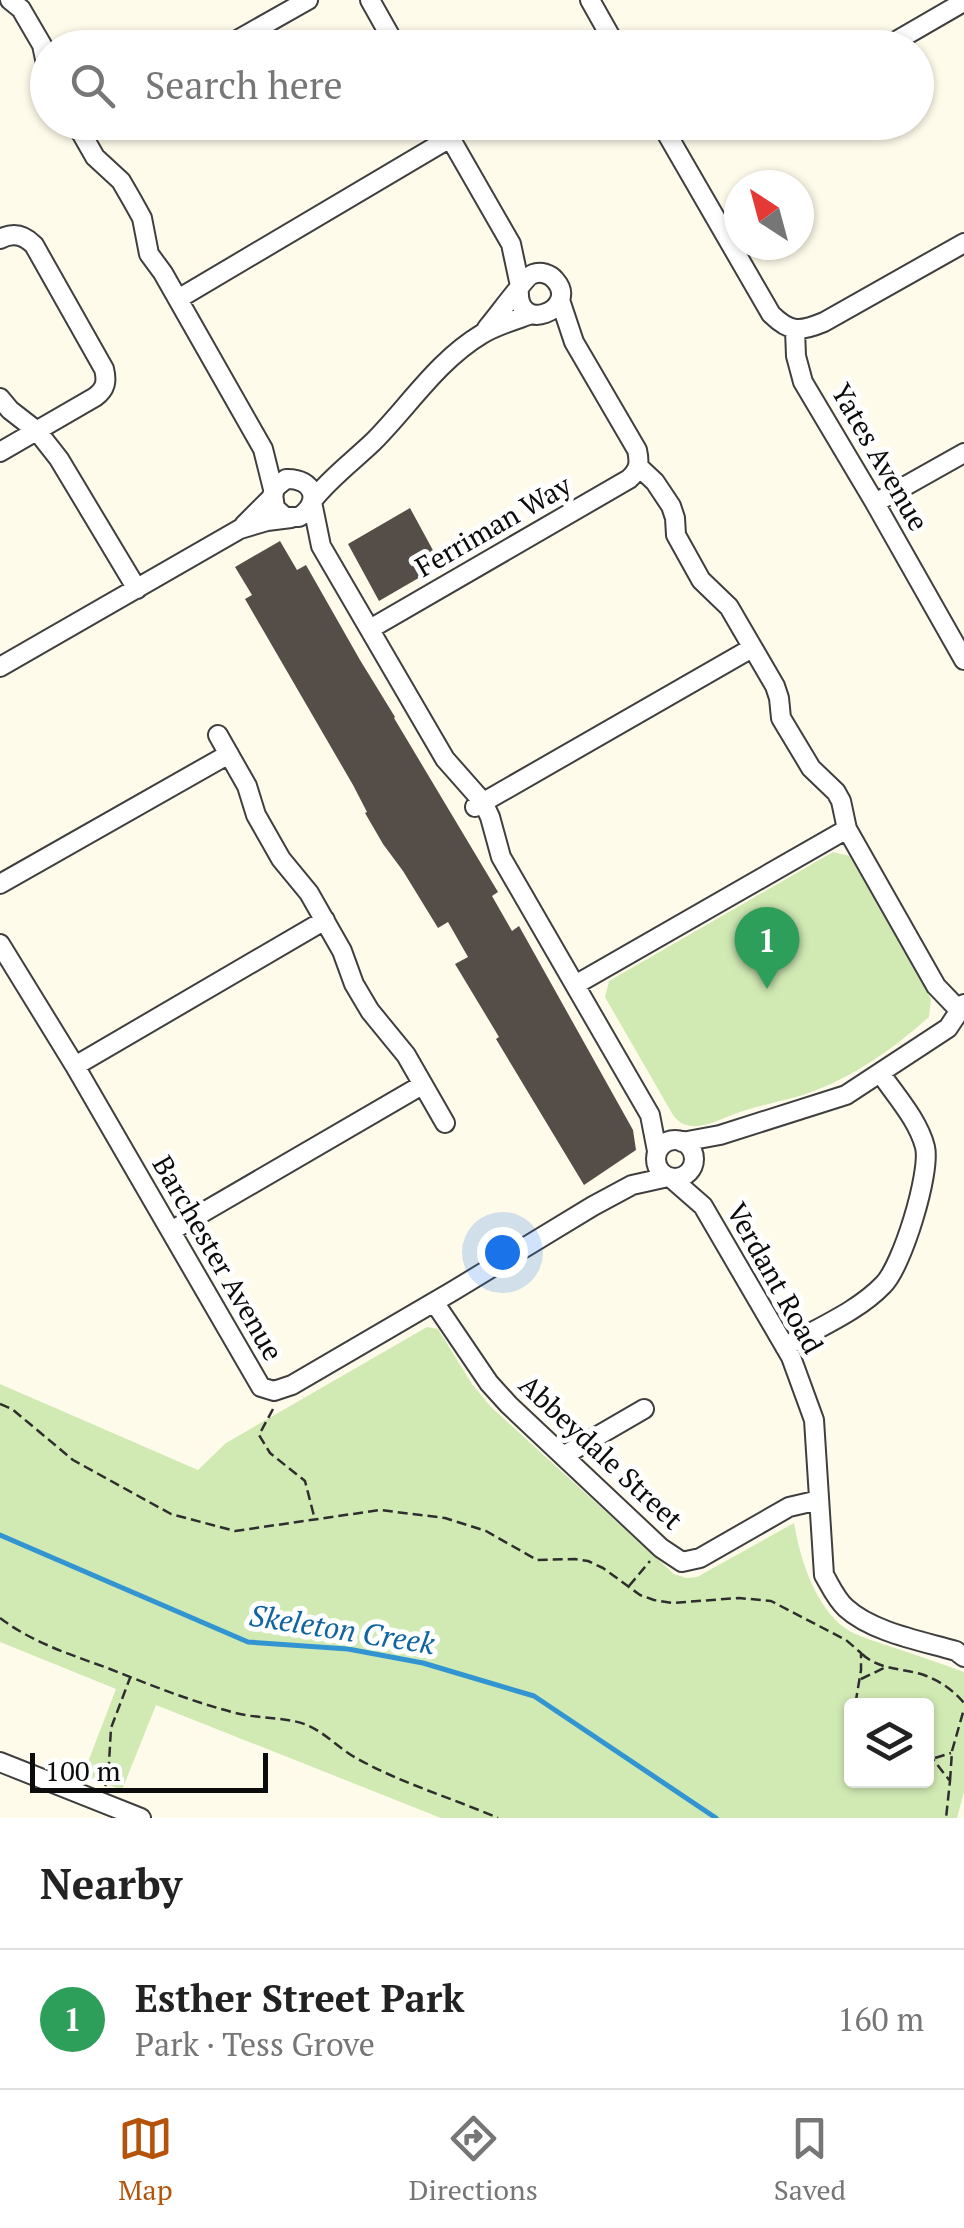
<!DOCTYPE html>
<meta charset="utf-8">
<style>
:root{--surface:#fff;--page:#f6f6f6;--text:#222;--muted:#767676;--line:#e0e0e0;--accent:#b45309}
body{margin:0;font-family:"PT Serif",serif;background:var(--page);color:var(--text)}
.controls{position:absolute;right:30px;bottom:30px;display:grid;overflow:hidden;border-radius:10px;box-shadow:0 2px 8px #0004}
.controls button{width:90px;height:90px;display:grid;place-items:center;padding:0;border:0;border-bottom:2px solid var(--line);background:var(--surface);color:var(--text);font:50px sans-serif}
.compass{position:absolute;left:724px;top:170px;width:90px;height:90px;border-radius:50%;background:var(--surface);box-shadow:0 2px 8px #0004;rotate:324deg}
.scale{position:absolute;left:30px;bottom:25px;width:238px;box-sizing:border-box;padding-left:10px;border:5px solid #0c0c0c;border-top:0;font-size:28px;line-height:35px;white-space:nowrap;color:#0c0c0c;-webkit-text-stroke:8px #fff;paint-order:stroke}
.you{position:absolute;left:502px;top:1252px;width:35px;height:35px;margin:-25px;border:8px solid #fff;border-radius:50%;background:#1a73e8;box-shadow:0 0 0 15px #1a73e833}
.badge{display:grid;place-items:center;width:65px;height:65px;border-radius:50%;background:var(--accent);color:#fff;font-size:32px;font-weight:700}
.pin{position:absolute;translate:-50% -82px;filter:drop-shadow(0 2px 5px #0008)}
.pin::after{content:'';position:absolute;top:52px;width:35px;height:30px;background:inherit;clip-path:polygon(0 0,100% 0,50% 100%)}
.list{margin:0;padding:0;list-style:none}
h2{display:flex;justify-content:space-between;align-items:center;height:130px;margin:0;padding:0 40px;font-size:42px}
h2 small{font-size:32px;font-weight:400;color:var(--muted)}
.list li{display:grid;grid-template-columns:65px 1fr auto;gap:30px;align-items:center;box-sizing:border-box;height:140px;padding:0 40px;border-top:2px solid var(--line)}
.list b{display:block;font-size:38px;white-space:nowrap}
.list p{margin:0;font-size:32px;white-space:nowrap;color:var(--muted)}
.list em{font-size:32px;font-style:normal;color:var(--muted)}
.icon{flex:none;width:55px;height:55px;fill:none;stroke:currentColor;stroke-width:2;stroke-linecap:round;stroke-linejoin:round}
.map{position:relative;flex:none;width:964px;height:1818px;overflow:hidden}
.search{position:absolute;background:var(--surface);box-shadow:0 2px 8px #0004;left:30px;right:30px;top:30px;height:110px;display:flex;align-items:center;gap:25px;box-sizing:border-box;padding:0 35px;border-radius:55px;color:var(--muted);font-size:38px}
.sheet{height:270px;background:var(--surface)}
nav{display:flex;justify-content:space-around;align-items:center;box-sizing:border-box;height:140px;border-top:2px solid var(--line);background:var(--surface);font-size:28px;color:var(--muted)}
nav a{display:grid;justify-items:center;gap:5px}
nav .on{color:var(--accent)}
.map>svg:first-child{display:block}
</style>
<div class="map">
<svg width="964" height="1818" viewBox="0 0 964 1818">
<rect width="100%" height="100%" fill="#fffbeb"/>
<path fill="#d1eab4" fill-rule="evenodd" d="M833 852 850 856 931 999 929 1017C891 1051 845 1083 796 1097 778 1102 761 1105 743 1111 720 1118 690 1139 673 1115L605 997 609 981Z
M427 1327 438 1329 472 1384 491 1407 674 1574 686 1578 697 1577 794 1523C800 1559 815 1606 845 1628 858 1637 875 1641 889 1646 914 1654 939 1663 964 1672V1792L957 1818H441L156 1705 122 1790 83 1775 116 1689 0 1642V1384L198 1470 226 1443ZM852 1706H926V1780H852Z"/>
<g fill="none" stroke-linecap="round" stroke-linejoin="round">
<path stroke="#3295d2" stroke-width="5" d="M0 1535 248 1642 348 1649 423 1663 534 1696 716 1818"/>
</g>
<path fill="#554d48" d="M410 508 441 565 379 601 348 544Z
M280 541 297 570 306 565 360 660 395 717 394 718 498 892 492 896 512 931 519 926 633 1130 636 1150 584 1185 496 1039 499 1037 455 964 468 957 448 922 438 928 403 871 383 844 365 813 367 812 353 785 245 599 252 595 235 567Z"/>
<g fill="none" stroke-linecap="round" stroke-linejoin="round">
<g stroke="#3f3f3f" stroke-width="22">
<path id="minor" d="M10 0 21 9 42 45 48 73
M370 0 397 48
M590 0 617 48
M223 48 308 0
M884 48 960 4
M75 122 95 157 121 181 132 200 142 218 149 254 163 273 263 449 274 493
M441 122 511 244 520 286
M660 122 771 314C790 333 800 332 824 322L964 243
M0 239C13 232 24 235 34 245L104 369C107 381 106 389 95 397L0 452
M178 299 450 138
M487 328C496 318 526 276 533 274 541 271 550 274 555 280 581 309 515 337 519 288
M795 330 796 356 803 382 875 503 964 660
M0 398 10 410 37 431 59 459 137 589
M638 466 655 482 671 506 675 518 676 535 701 580 729 607 775 686 779 698 781 718 811 768 836 792 841 801 847 829 936 986 959 1010
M312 501C330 478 352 462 373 442 409 406 437 361 482 334 497 325 515 320 532 314
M312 502 321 546 445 759 483 802 490 817 501 857 650 1115 657 1151
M875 503 964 453
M244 525 271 498 275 488 286 479C314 478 322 502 299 517H285L275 508 273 494
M370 629 629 479C639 470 640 463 637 450L574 342 560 300
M0 667 240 529 267 521 291 518
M218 735 247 786 256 815 281 859 309 893 342 951 354 984 370 1011 406 1055 445 1123
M475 807 752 648
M0 884 229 754
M0 944 75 1066 261 1387 274 1391 292 1385 453 1291 593 1206 632 1185 668 1177
M575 985 847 829
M75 1066 325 920
M656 1159a19 19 0 1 1 38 0a19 19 0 1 1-38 0Z
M682 1142 720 1135 846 1095 948 1028 964 1004
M671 1178 703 1206 791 1357 814 1420 824 1575C830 1585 836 1599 846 1608 872 1632 922 1641 956 1651L964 1657
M171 1231 422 1085
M434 1302 489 1383 509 1405 661 1548 682 1562 700 1558 789 1507 819 1500
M785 1347C817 1328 857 1312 883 1285 902 1267 931 1172 925 1147 918 1120 896 1096 881 1074
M563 1456 644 1409
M0 1762 141 1818"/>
</g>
<path stroke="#2e2e2e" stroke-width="2.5" stroke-dasharray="10 5" stroke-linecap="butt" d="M0 1404 12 1409 73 1460 171 1514 235 1531 380 1510 445 1518 486 1531 537 1560 575 1559 588 1561 603 1568 640 1595 654 1600 672 1603 739 1598 771 1601 846 1640 861 1653V1670L855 1706
M273 1409 259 1435 270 1453 305 1481 314 1516
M629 1586 650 1561
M0 1618C33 1643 72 1655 110 1669 153 1686 195 1703 240 1714 262 1719 287 1717 307 1725 326 1733 340 1750 358 1759 403 1784 452 1798 498 1818
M862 1654C879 1670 902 1668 924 1675 940 1681 953 1690 964 1703
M861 1679 886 1667
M926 1757 932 1758 950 1781 946 1818
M935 1758 951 1753
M950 1781 952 1751 964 1709
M105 1786 108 1780 111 1728 130 1678"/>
<use href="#minor" stroke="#fff" stroke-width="18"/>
</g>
<g text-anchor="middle" stroke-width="10" stroke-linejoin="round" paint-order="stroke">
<g font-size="28" fill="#0c0c0c" stroke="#fff">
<text transform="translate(880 457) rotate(60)" y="10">Yates Avenue</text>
<text transform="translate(493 526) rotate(-30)" y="10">Ferriman Way</text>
<text transform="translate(218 1258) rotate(60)" y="10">Barchester Avenue</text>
<text transform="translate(775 1278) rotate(61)" y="10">Verdant Road</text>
<text transform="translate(601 1452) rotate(43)" y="10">Abbeydale Street</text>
</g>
<g font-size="30" font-style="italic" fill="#1165a1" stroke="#fff">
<text transform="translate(342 1630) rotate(9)" y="10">Skeleton Creek</text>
</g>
</g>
</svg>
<div class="controls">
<button><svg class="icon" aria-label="layers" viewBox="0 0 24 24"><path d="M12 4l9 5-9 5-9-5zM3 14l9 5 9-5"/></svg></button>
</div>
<svg class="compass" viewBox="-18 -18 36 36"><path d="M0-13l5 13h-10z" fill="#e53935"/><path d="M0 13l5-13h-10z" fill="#767676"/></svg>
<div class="scale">100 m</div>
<div class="you"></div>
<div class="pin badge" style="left:767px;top:989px;background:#2e9e5b">1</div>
<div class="search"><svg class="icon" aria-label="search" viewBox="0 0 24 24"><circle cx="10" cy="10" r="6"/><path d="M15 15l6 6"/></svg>Search here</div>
</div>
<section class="sheet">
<h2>Nearby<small></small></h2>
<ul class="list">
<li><span class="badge" style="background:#2e9e5b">1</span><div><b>Esther Street Park</b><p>Park · Tess Grove</p></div><em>160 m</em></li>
</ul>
</section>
<nav>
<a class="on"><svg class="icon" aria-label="map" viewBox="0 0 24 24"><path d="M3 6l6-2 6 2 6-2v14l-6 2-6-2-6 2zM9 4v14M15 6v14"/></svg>Map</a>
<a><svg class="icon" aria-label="directions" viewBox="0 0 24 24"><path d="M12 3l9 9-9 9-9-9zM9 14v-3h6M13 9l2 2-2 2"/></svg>Directions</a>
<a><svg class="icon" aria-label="saved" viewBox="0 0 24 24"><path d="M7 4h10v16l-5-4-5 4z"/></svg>Saved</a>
</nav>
